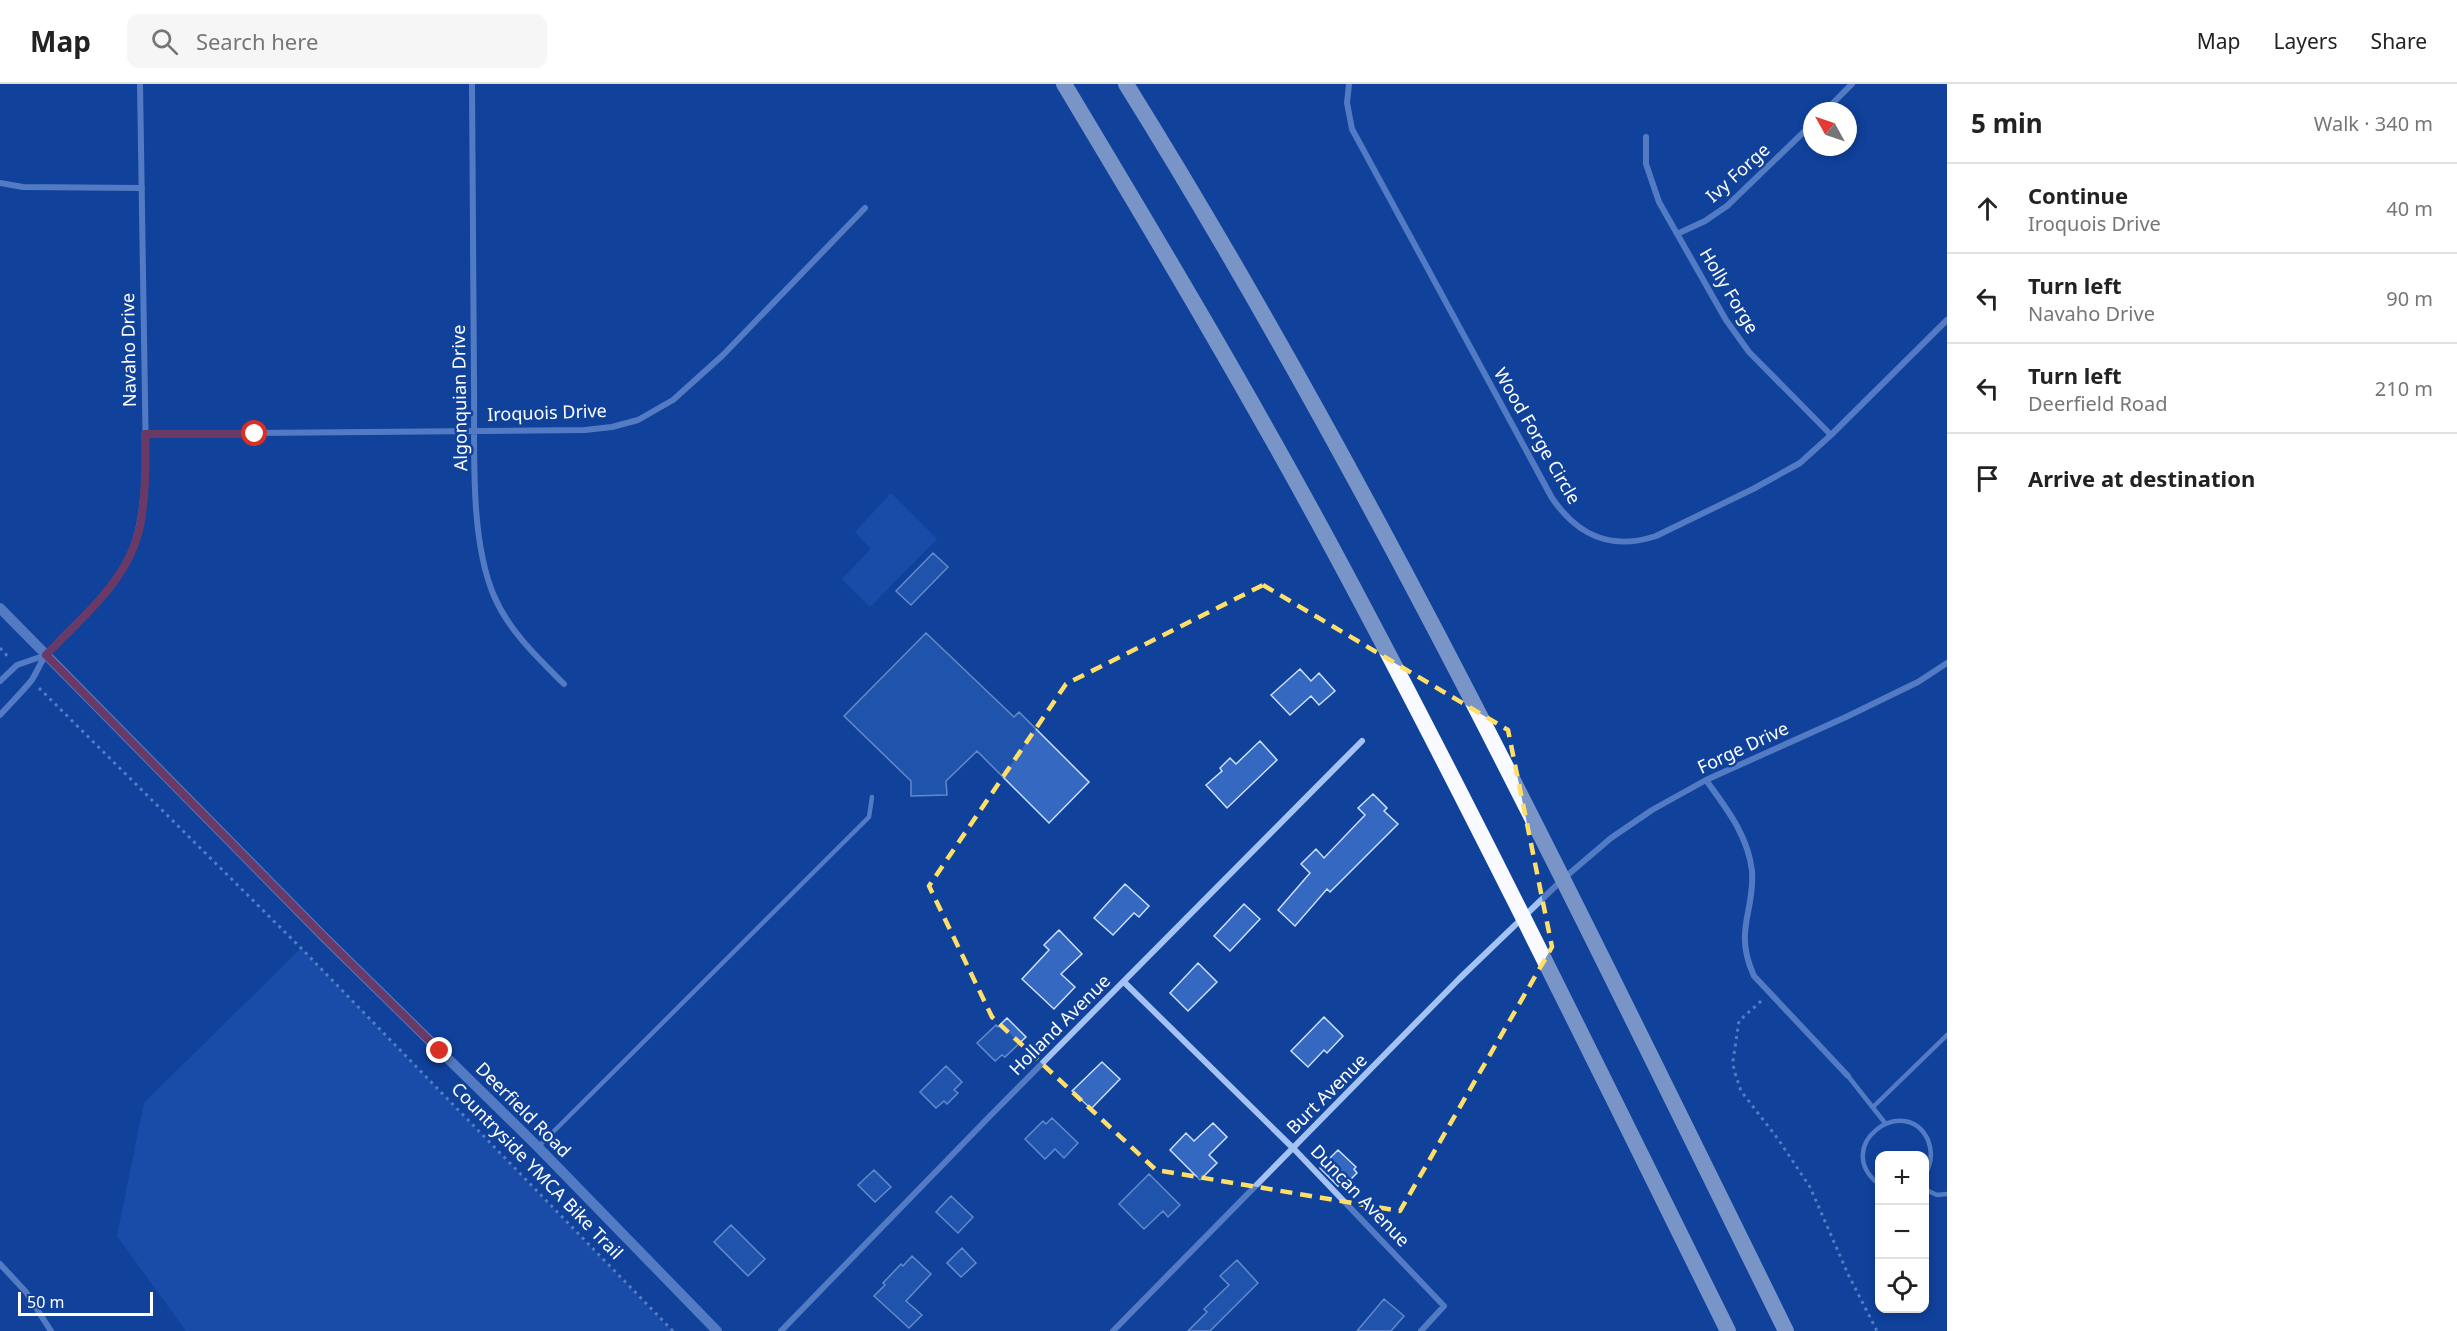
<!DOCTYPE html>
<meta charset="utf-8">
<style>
:root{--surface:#fff;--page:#f6f6f6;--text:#222;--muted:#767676;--line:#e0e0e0}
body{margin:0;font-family:"Noto Sans",sans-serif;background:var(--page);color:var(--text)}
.controls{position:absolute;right:18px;bottom:18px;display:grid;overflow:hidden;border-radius:12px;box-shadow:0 3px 9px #0003}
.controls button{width:54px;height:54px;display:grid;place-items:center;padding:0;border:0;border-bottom:2px solid var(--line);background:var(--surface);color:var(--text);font:30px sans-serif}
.compass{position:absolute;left:1803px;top:18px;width:54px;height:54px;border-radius:50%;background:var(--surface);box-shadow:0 3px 9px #0003;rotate:310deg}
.scale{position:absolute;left:18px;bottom:15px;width:135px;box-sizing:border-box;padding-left:6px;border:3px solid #fff;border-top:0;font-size:16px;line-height:21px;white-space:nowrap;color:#fff;-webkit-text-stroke:4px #10429b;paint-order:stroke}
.stop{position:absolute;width:18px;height:18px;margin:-14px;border:4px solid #d93025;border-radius:50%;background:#fff}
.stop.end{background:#d93025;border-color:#fff;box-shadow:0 2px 6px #0008}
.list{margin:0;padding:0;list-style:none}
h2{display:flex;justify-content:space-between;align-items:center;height:78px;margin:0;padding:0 24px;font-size:26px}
h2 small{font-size:20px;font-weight:400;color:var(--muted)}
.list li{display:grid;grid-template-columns:39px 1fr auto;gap:18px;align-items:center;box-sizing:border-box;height:90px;padding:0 24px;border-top:2px solid var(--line)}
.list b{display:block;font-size:22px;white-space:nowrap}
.list p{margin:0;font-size:20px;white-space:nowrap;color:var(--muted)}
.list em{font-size:20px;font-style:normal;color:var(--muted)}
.icon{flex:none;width:33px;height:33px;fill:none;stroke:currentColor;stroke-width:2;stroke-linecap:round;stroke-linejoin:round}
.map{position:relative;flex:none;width:1947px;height:1247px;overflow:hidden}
header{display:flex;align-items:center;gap:36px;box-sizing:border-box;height:84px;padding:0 30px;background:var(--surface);border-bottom:2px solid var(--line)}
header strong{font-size:28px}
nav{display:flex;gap:33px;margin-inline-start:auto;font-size:21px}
.search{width:420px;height:54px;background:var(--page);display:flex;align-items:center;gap:15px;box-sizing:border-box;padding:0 21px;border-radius:12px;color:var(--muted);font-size:22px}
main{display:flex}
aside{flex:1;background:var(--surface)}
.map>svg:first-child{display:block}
</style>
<header>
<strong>Map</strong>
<div class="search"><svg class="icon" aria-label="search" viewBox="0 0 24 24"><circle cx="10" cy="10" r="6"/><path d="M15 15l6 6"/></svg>Search here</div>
<nav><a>Map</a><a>Layers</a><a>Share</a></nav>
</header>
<main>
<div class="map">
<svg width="1947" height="1247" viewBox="0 0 1947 1247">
<rect width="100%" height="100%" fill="#10429b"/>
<path fill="#235ab9" d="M891 409 937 455 870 523 842 495 871 465 855 448Z
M301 864 668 1243 673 1247H186L117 1152 144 1019Z"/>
<path fill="#3468c1" stroke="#ccdffe" stroke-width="1.5" d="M933 469 948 483 911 521 896 507Z
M926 549 1014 633 1019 628 1089 698 1049 739 977 667 946 697 947 711 911 712V697L844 632Z
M1300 585 1311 597 1319 589 1335 607 1319 621 1311 612 1290 631 1271 611Z
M1260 657 1277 676 1227 724 1206 701 1222 687 1220 684 1230 674 1236 680Z
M1373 710 1387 724 1384 727 1398 740 1330 808 1327 805 1295 842 1278 826 1310 789 1301 780 1316 765 1324 774 1365 731 1358 724Z
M1125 800 1149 822 1139 833 1134 829 1113 851 1094 834Z
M1244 820 1260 835 1230 867 1214 852Z
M1059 846 1082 870 1061 890 1075 903 1054 925 1022 895 1049 866 1044 861Z
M1198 879 1217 898 1188 927 1170 909Z
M1324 933 1343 952 1327 969 1324 966 1308 983 1291 967Z
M1007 934 1026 953 1005 973 1002 971 995 977 977 959 996 941 998 943Z
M1102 978 1120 995 1091 1025 1072 1007Z
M946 982 962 998 954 1006 958 1009 947 1020 944 1017 936 1024 920 1008Z
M1052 1034 1078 1059 1064 1074 1055 1065 1045 1075 1025 1055 1043 1037 1046 1040Z
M1213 1039 1227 1053 1209 1071 1217 1079 1200 1096 1170 1066 1186 1049 1194 1057Z
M1338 1066 1356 1083 1354 1085 1357 1089 1344 1102 1341 1098 1338 1102 1320 1084Z
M874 1086 891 1103 875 1118 858 1101Z
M1149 1090 1180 1121 1168 1133 1163 1127 1144 1145 1119 1120Z
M951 1112 973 1133 958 1149 936 1128Z
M731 1141 765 1175 748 1192 714 1158Z
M962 1164 976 1179 961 1193 947 1179Z
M912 1172 931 1190 906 1217 922 1231 909 1244 874 1212 885 1201 883 1199 901 1180 903 1182Z
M1237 1176 1258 1199 1210 1247H1188L1207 1228 1204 1225 1229 1201 1220 1192Z
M1384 1215 1404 1232 1391 1247H1357Z"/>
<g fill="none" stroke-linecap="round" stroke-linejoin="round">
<path stroke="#a4c2f4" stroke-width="3" stroke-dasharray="3 4.5" stroke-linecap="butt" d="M0 564 9 574
M39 604 301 864 673 1247
M1761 917 1739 937 1733 977 1734 986 1741 1007 1778 1055 1810 1103 1848 1190 1877 1247"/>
<path stroke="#a4c2f4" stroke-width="4.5" d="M1848 992 1885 1039
M1873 1023 1947 951
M538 1063 869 733 872 713
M1880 1101C1829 1063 1905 1007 1928 1056 1933 1069 1932 1080 1924 1092
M1924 1105 1937 1111 1947 1110"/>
<path stroke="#a4c2f4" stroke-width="6" d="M472 0C473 100 474 200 474 300 475 364 469 453 494 512 509 547 537 573 564 600
M1349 0 1347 19 1352 45 1552 414C1578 452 1611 467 1656 452L1753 405 1800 379 1831 351 1947 236
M1825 27 1852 0
M1646 53V80L1659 118 1726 236 1749 268 1831 351
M0 99 23 103 142 104
M1677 150 1705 137 1727 122 1812 40
M145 350 585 346 612 343 638 336 673 316 723 271 865 124
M0 597 17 581 46 571
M0 631C10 620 21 609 31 597 37 589 40 578 47 570 65 548 87 531 105 510 140 469 143 430 146 378L140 0
M1706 696C1726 724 1748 751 1752 787 1755 828 1733 846 1754 892L1848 992
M1124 898 1294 1065 1444 1222 1421 1247
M0 1180 26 1208 51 1247
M781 1247 988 1034 1362 657
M1113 1247 1459 895 1563 795 1611 754 1652 726 1706 696 1846 633 1918 598 1947 579"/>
<path stroke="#a4c2f4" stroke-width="10" d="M0 524 324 853 538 1063 717 1247"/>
<path stroke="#f8faff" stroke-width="16" d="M1064 0C1160 160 1256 321 1344 486 1478 737 1602 992 1728 1247
M1126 0C1375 400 1578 825 1786 1247"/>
</g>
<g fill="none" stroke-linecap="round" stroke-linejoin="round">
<path stroke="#d93025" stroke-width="8" d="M255 350H145C146 381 146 412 140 442 129 496 82 533 46 571L324 853 440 967"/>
</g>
<path d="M0 0H1947V1247H0ZM1263 501 1508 646 1552 863 1400 1127 1156 1086 992 933 929 802 1066 600Z" fill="#10429b" fill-opacity=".55" fill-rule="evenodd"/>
<path fill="none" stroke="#ffdf67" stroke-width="4.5" stroke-dasharray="12 8" stroke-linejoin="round" d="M1263 501 1508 646 1552 863 1400 1127 1156 1086 992 933 929 802 1066 600Z"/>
<g text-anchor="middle" stroke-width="5" stroke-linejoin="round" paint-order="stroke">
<g font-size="18" fill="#fff" stroke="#10429b">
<text transform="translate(1738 89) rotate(-42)" y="6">Ivy Forge</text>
<text transform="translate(1729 207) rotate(59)" y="6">Holly Forge</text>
<text transform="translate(129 266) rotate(-91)" y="6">Navaho Drive</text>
<text transform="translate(460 314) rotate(-91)" y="6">Algonquian Drive</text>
<text transform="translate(547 329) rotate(-2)" y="6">Iroquois Drive</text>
<text transform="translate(1537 352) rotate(60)" y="6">Wood Forge Circle</text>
<text transform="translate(1743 664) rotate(-25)" y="6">Forge Drive</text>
<text transform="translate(1060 941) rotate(-45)" y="6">Holland Avenue</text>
<text transform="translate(1327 1010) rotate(-45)" y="6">Burt Avenue</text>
<text transform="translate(523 1026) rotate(45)" y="6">Deerfield Road</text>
<text transform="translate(537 1087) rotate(46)" y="6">Countryside YMCA Bike Trail</text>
<text transform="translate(1360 1112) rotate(46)" y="6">Duncan Avenue</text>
</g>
</g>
</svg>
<div class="controls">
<button>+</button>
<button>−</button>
<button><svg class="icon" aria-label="locate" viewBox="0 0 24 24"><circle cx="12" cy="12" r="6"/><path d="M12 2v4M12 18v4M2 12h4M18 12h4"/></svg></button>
</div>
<svg class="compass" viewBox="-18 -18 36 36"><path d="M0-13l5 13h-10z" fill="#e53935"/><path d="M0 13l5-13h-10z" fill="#767676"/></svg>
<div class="scale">50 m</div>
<div class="stop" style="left:255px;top:350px"></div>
<div class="stop end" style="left:440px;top:967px"></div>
</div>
<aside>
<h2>5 min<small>Walk · 340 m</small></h2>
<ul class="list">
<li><svg class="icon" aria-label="ahead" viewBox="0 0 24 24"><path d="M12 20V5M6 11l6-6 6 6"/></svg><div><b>Continue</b><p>Iroquois Drive</p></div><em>40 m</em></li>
<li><svg class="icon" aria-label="left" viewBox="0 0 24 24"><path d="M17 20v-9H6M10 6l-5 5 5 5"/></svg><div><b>Turn left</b><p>Navaho Drive</p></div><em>90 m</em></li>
<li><svg class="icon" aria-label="left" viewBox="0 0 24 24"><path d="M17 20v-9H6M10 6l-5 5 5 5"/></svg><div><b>Turn left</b><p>Deerfield Road</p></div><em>210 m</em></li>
<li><svg class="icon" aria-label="arrive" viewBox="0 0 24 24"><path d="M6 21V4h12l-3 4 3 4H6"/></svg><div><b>Arrive at destination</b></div></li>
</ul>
</aside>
</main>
